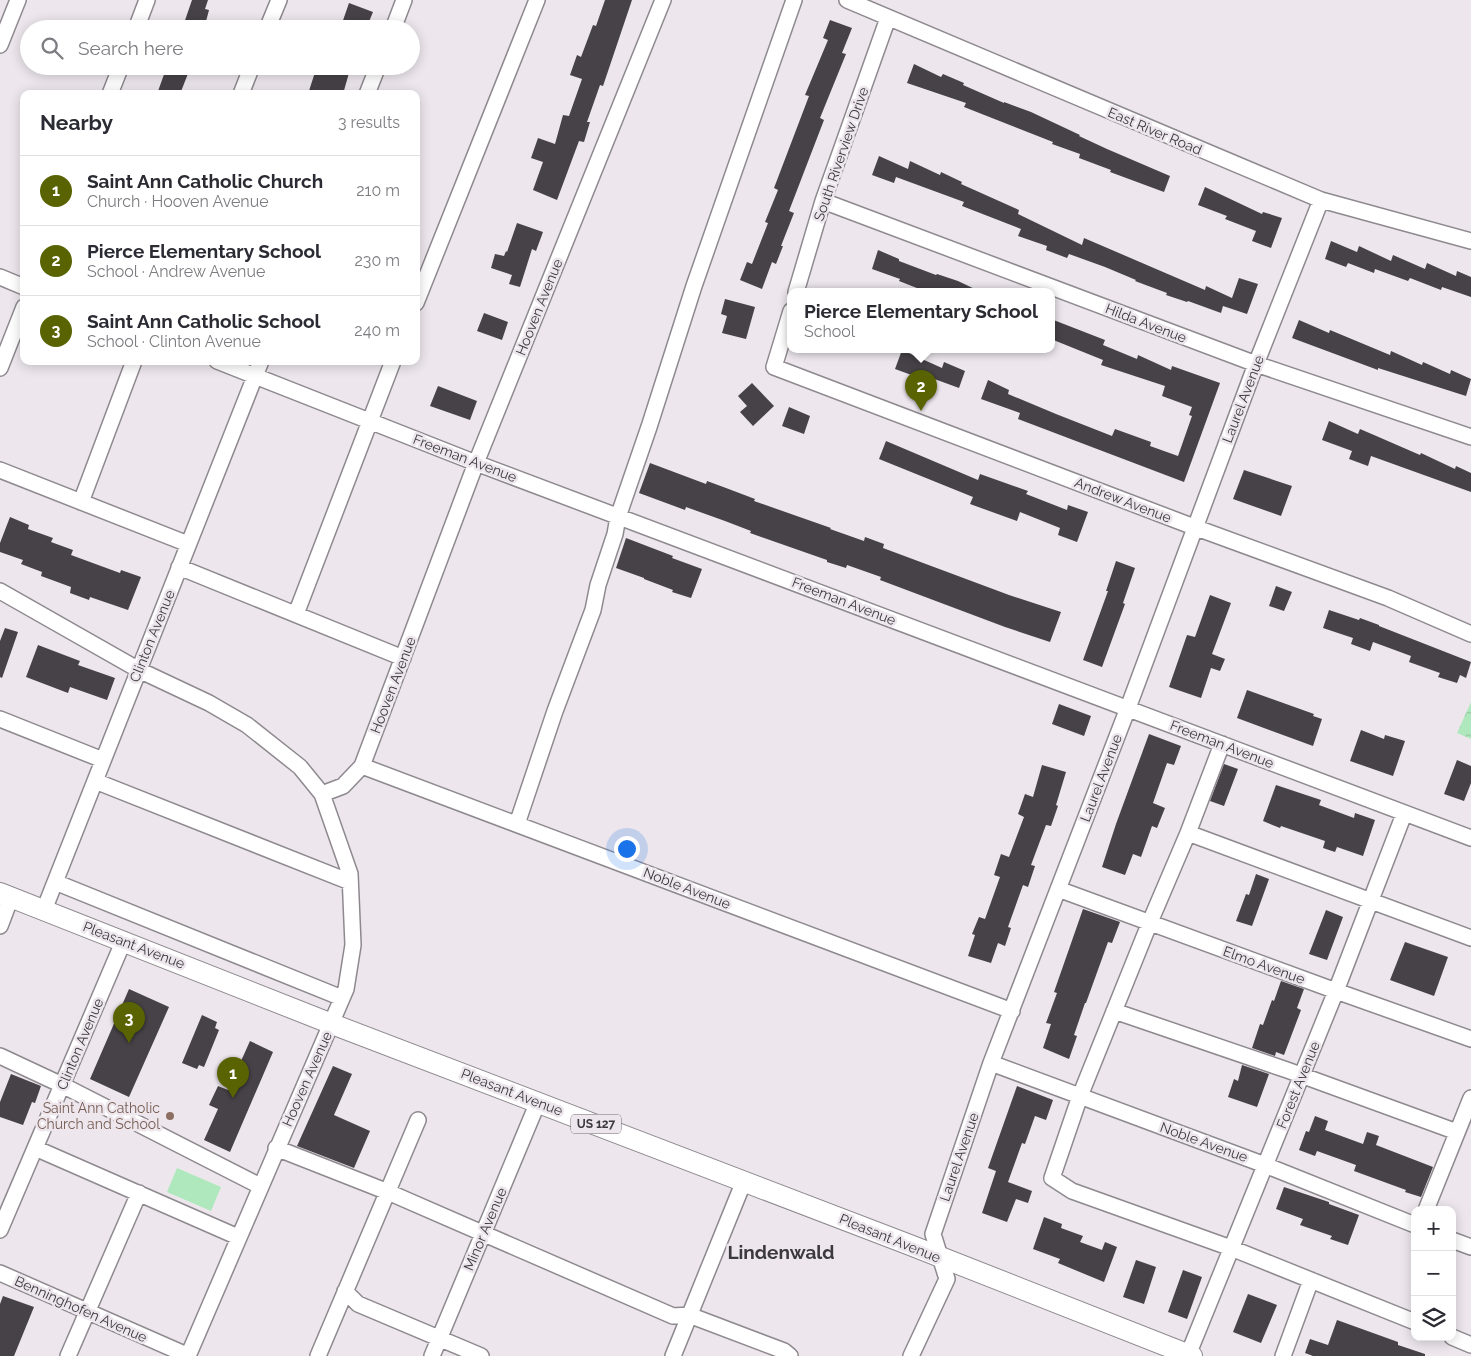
<!DOCTYPE html>
<meta charset="utf-8">
<style>
:root{--surface:#fff;--page:#f2f2f3;--text:#2b2b33;--muted:#7c7c81;--line:#e1e1e2;--accent:#596301}
body{margin:0;font-family:Raleway,sans-serif;background:var(--page);color:var(--text)}
.controls{position:absolute;right:15px;bottom:15px;display:grid;overflow:hidden;border-radius:10px;box-shadow:0 2px 12px #0003}
.controls button{width:45px;height:45px;display:grid;place-items:center;padding:0;border:0;border-bottom:1px solid var(--line);background:var(--surface);color:var(--text);font:25px sans-serif}
.you{position:absolute;left:626px;top:848px;width:18px;height:18px;margin:-12px;border:4px solid #fff;border-radius:50%;background:#1a73e8;box-shadow:0 0 0 8px #1a73e833}
.badge{display:grid;place-items:center;width:32px;height:32px;border-radius:50%;background:var(--accent);color:#fff;font-size:16px;font-weight:700}
.pin{position:absolute;translate:-50% -41px;filter:drop-shadow(0 1px 2px #0008)}
.pin::after{content:'';position:absolute;top:26px;width:18px;height:15px;background:inherit;clip-path:polygon(0 0,100% 0,50% 100%)}
.popup{position:absolute;left:787px;top:288px;width:268px;height:65px;box-sizing:border-box;display:grid;place-content:center;border-radius:10px;background:var(--surface);filter:drop-shadow(0 1px 4px #0005);font-size:16px;white-space:nowrap;color:var(--muted)}
.popup b{font-size:19px;color:var(--text)}
.popup::after{content:'';position:absolute;left:50%;top:100%;margin-left:-10px;border:10px solid transparent;border-top-color:var(--surface)}
.list{margin:0;padding:0;list-style:none}
h2{display:flex;justify-content:space-between;align-items:center;height:65px;margin:0;padding:0 20px;font-size:21px}
h2 small{font-size:16px;font-weight:400;color:var(--muted)}
.list li{display:grid;grid-template-columns:32px 1fr auto;gap:15px;align-items:center;box-sizing:border-box;height:70px;padding:0 20px;border-top:1px solid var(--line)}
.list b{display:block;font-size:19px;white-space:nowrap}
.list p{margin:0;font-size:16px;white-space:nowrap;color:var(--muted)}
.list em{font-size:16px;font-style:normal;color:var(--muted)}
.icon{flex:none;width:28px;height:28px;fill:none;stroke:currentColor;stroke-width:2;stroke-linecap:round;stroke-linejoin:round}
.map{position:relative;flex:none;width:1471px;height:1356px;overflow:hidden}
.search{position:absolute;background:var(--surface);box-shadow:0 2px 12px #0003;left:20px;top:20px;width:400px;height:55px;display:flex;align-items:center;gap:12px;box-sizing:border-box;padding:0 18px;border-radius:28px;color:var(--muted);font-size:19px}
.panel{position:absolute;background:var(--surface);box-shadow:0 2px 12px #0003;left:20px;top:90px;width:400px;height:275px;border-radius:10px}
.map>svg:first-child{display:block}
</style>
<div class="map">
<svg width="1471" height="1356" viewBox="0 0 1471 1356">
<defs>
<pattern id="park-crowns" width="20" height="18" patternUnits="userSpaceOnUse" patternTransform="scale(1.25)"><rect width="20" height="18" fill="#afe8bd"/><path d="M2 6a3 3 0 1 1 6 0M12 15a3 3 0 1 1 6 0" fill="none" stroke="#97c8a3"/></pattern>
</defs>
<rect width="100%" height="100%" fill="#ede7ed"/>
<path fill="url(#park-crowns)" d="M1471 702V739L1457 733Z"/>
<path fill="#afe8bd" d="M177 1168 221 1187 211 1211 167 1192Z"/>
<path fill="#464247" d="M192 0H208L205 9 209 10 204 29H182Z
M605 0H632L603 86 600 85 587 122H590L584 142 579 141 557 200 533 190 543 162 531 158 538 138 555 144 563 115 569 116 582 79 570 75 577 55 581 57 593 25 596 26Z
M349 3 373 12 366 29H340Z
M830 20 852 28 842 53 846 54 820 118 824 120 789 211 794 213 781 246H783L776 264 772 262 762 289 740 280 747 262 752 264 768 223 765 222 778 190 774 188 809 96 805 95 828 40 823 38Z
M914 64 941 77 943 74 964 83 963 85 1004 103V102L1031 112 1080 135 1079 136 1107 149 1170 176 1164 192 1110 172 1111 170 1079 158 1080 154 1052 144 1053 142 964 107 966 103 907 83Z
M167 66H191L180 94H157Z
M317 66H351L343 94H308Z
M879 156 908 169 910 161 940 175 941 172 962 182 961 184 1019 210 1018 214 1082 245 1084 238 1205 290 1206 286 1232 298 1239 278 1258 284 1247 314 1223 306 1221 313 1188 301 1187 302 1166 295 1167 293 1135 281 1136 280 1105 267 1069 254 1067 258 1046 250 1047 246 1018 236 1021 229 962 206 964 202 896 177 894 183 872 175Z
M1205 187 1262 214 1263 212 1282 218 1271 248 1252 241 1256 231 1225 219 1227 216 1198 205Z
M517 223 543 232 536 251 532 249 520 287 509 284 512 275 491 268 495 254 504 256 506 251 507 252Z
M1331 241 1357 252 1359 246 1391 261 1393 255 1425 269 1427 263 1456 276 1457 271 1471 277V297L1442 287 1441 290 1410 278 1408 281 1375 269 1374 273 1348 263 1346 267 1325 259Z
M878 250 899 259V261L936 275 937 274 958 281 981 292H927L899 281 900 279 872 269Z
M725 299 755 307 746 339 722 333 727 316 721 314Z
M484 313 508 322 502 340 477 331Z
M1051 319 1105 340 1103 345 1137 359 1138 355 1171 370 1172 366 1220 383 1184 482 1018 419 1020 413 981 399 988 380 1009 390 1008 394 1056 414 1112 436 1115 429 1151 442 1150 446 1178 456 1192 416 1189 415 1192 407 1162 396 1165 386 1101 365 1103 360 1051 339Z
M1299 320 1329 333 1330 330 1390 355 1391 351 1422 365 1423 362 1450 374 1451 370 1471 379 1466 396 1378 368V370L1292 338Z
M902 350 942 368 944 362 965 371 959 388 918 373 917 377 895 369Z
M752 383 774 406 753 426 740 412 747 406 738 396Z
M438 386 477 401 470 420 430 406Z
M789 407 810 416 804 434 782 426Z
M1329 421 1358 434 1360 429 1374 435 1420 455 1421 453 1455 469 1456 466 1471 473V492L1371 456 1368 466 1349 459 1352 451 1322 440Z
M886 441 978 480 980 474 1028 491 1026 494 1067 510 1068 505 1088 512 1077 542 1058 535 1060 528 1020 512 1017 521 970 504 973 497 879 459Z
M650 463 706 484 707 481 726 488 755 499 754 501 831 528 830 529 864 541 865 537 884 544 883 548 1009 595 1061 612 1050 642 1005 627 880 580 881 577 847 565 846 568 827 562V560L750 533 751 531 725 521 686 507 685 510 639 493Z
M1244 470 1292 486 1281 516 1233 499Z
M10 517 29 525 28 529 53 538 51 542 73 550 71 555 120 573 121 570 141 577 128 610 90 597 89 600 70 593 71 587 41 576 42 572 21 564 23 560 0 552V543Z
M626 538 673 556 672 558 702 569 691 598 672 592 673 590 644 579V578L616 568Z
M1116 561 1135 568 1123 603 1125 604 1102 667 1083 660 1108 591H1106Z
M1276 586 1292 592 1284 611 1269 606Z
M1210 595 1231 603 1212 654 1225 659 1220 671 1211 668 1201 698 1169 687 1187 635 1195 637Z
M1329 610 1359 620 1360 618 1379 625V626L1471 662 1466 678 1460 675 1457 683 1438 677 1440 673 1409 662 1411 656 1373 642 1370 651 1351 644 1353 638 1323 628Z
M5 628 18 632 2 678 0 677V641Z
M38 645 80 661 78 665 115 678 107 700 70 687 68 693 26 677Z
M1247 690 1314 714 1313 716 1322 719 1313 746 1237 718Z
M1059 704 1091 716 1084 736 1052 724Z
M1361 730 1384 739 1385 735 1405 741 1393 776 1350 761Z
M1149 734 1181 746 1174 765 1167 763 1153 803 1165 808 1157 828 1152 826 1141 857 1133 854 1125 875 1102 867 1116 824Z
M1457 760 1471 766V783L1464 801 1444 794Z
M1224 764 1238 769 1224 806 1210 801Z
M1042 765 1066 772 1056 805 1058 806 1051 826 1046 825 1031 865 1035 866 1028 887 1023 885 1008 927 1011 928 1005 946 998 943 991 963 968 956 975 935 972 934 979 917 985 919 1000 877 994 875 1001 854 1009 857 1024 817 1018 814 1025 794 1033 797Z
M1276 785 1321 800 1319 805 1354 818 1355 813 1375 820 1363 856 1337 847 1335 852 1323 848 1325 841 1281 826 1280 828 1263 821Z
M1256 874 1269 879 1252 926 1236 921 1246 894 1249 895Z
M1083 909 1120 922 1112 943 1108 942 1086 1003H1085L1074 1035 1077 1036 1069 1059 1043 1048 1051 1024 1046 1023 1057 993 1054 992Z
M1326 910 1343 917 1327 960 1309 954Z
M1405 942 1448 957 1434 996 1390 980Z
M1281 981 1304 989 1297 1008 1301 1010 1284 1055 1276 1052 1275 1056 1252 1048 1260 1024 1263 1025 1272 1000 1274 1001Z
M129 989 169 1007 129 1097 90 1079Z
M202 1015 217 1022 215 1028 219 1030 204 1067 199 1065 197 1069 182 1063Z
M250 1041 273 1052 230 1152 204 1140 218 1109 209 1105 218 1086 228 1090Z
M1242 1065 1269 1074 1257 1107 1228 1097 1234 1079 1238 1081Z
M333 1066 352 1074 334 1115 370 1131 354 1168 297 1146Z
M11 1074 41 1086 35 1103 32 1102 23 1125 0 1117V1102Z
M1017 1086 1053 1100 1046 1120 1035 1116 1025 1144 1022 1143 1008 1182 1032 1191 1028 1203 1016 1199 1007 1222 982 1213 996 1171 988 1168Z
M1315 1116 1328 1121 1325 1130 1363 1144 1367 1132 1379 1136 1376 1145 1433 1167 1421 1197 1405 1192 1406 1190 1354 1171 1356 1165 1317 1151 1315 1156 1299 1150 1306 1131 1309 1132Z
M1284 1187 1329 1202V1204L1359 1215 1348 1245 1330 1239 1332 1236 1300 1225 1303 1219 1276 1209Z
M1044 1217 1062 1224 1061 1228 1083 1236 1080 1242 1102 1250 1105 1242 1117 1247 1104 1282 1058 1263 1060 1259 1033 1249Z
M1136 1260 1156 1267 1144 1304 1123 1297Z
M1183 1270 1202 1277 1187 1319 1168 1312Z
M1248 1294 1277 1305 1261 1343 1233 1332Z
M3 1296 34 1307 14 1356H0V1304Z
M1337 1320 1398 1342V1345L1425 1354V1356H1313L1305 1353 1310 1339 1328 1345Z"/>
<g fill="none" stroke-linecap="round" stroke-linejoin="round">
<g stroke="#8e898e" stroke-width="18">
<path id="minor" d="M847 0 1321 200 1471 241
M136 29 147 0
M267 29 279 0
M393 29 404 0
M0 45 18 0
M110 94 121 66
M241 94 252 66
M367 94 378 66
M823 201 1256 364 1471 437
M0 277 24 287
M796 292 823 201 888 18
M416 303 537 0
M791 311 774 367 1194 527 1388 598 1471 634
M217 361 476 463 1471 838
M0 368 24 307
M0 470 188 544
M81 502 134 361
M179 567 403 658
M0 591 139 670 209 703 247 725 300 767 322 794
M296 614 393 361
M0 719 103 760
M1222 744 1188 833 1150 922 1080 1096 1052 1178 1072 1191 1231 1248 1415 1322
M362 766 1012 1011
M95 781 350 882
M517 824 555 711 593 610 598 585 615 534 618 517 649 427 694 286 794 0
M1188 833 1471 938
M55 882 342 998
M1058 889 1336 991 1471 1039
M44 910 261 361
M0 926 11 897
M1114 1011 1287 1070 1457 1132
M0 1056 62 1085 260 1186
M991 1063 1265 1165 1415 1225
M35 1148 238 1237
M276 1148 388 1192 673 1316 689 1315 784 1351 790 1356
M1426 1210 1471 1098
M0 1230 124 940
M1452 1240 1471 1247
M0 1273 189 1356
M345 1291 358 1304 481 1356
M1452 1337 1471 1345
M1188 1355 1336 991 1404 814
M68 1356 139 1193
M188 1356 346 989 353 945 350 874 322 794 343 786 362 766 476 463 663 0
M318 1356 418 1120
M432 1356 538 1102
M673 1356 744 1181
M911 1356 947 1279 933 1234 991 1063 1128 708 1256 364 1321 200
M1283 1356 1311 1280"/>
</g>
<g stroke="#8e898e" stroke-width="22">
<path id="major" d="M0 893 332 1024 910 1245 1192 1356"/>
</g>
<use href="#minor" stroke="#fff" stroke-width="15"/>
<use href="#major" stroke="#fff" stroke-width="20"/>
</g>
<circle fill="#8d6e63" stroke="#ede7ed" stroke-width="2" cx="170" cy="1116" r="5"/>
<g text-anchor="middle" stroke-width="5" stroke-linejoin="round" paint-order="stroke">
<rect fill="#ede7ed" stroke="#706d70" stroke-width="1" x="571" y="1114.5" width="50" height="19" rx="4"/>
<g font-size="12" font-weight="bold" fill="#3b393b">
<text x="596" y="1128">US 127</text>
</g>
<g font-size="14" fill="#3b393b" stroke="#ede7ed">
<text transform="translate(1155 131) rotate(23)" y="5">East River Road</text>
<text transform="translate(841 154) rotate(-71)" y="5">South Riverview Drive</text>
<text transform="translate(539 307) rotate(-68)" y="5">Hooven Avenue</text>
<text transform="translate(1146 323) rotate(21)" y="5">Hilda Avenue</text>
<text transform="translate(1243 399) rotate(-69)" y="5">Laurel Avenue</text>
<text transform="translate(465 458) rotate(21)" y="5">Freeman Avenue</text>
<text transform="translate(1123 500) rotate(21)" y="5">Andrew Avenue</text>
<text transform="translate(844 601) rotate(21)" y="5">Freeman Avenue</text>
<text transform="translate(152 636) rotate(-68)" y="5">Clinton Avenue</text>
<text transform="translate(393 685) rotate(-69)" y="5">Hooven Avenue</text>
<text transform="translate(1222 744) rotate(21)" y="5">Freeman Avenue</text>
<text transform="translate(1101 778) rotate(-69)" y="5">Laurel Avenue</text>
<text transform="translate(687 888) rotate(21)" y="5">Noble Avenue</text>
<text transform="translate(134 945) rotate(21)" y="5">Pleasant Avenue</text>
<text transform="translate(1264 965) rotate(20)" y="5">Elmo Avenue</text>
<text transform="translate(80 1044) rotate(-67)" y="5">Clinton Avenue</text>
<text transform="translate(307 1079) rotate(-66)" y="5">Hooven Avenue</text>
<text transform="translate(1298 1085) rotate(-68)" y="5">Forest Avenue</text>
<text transform="translate(512 1092) rotate(21)" y="5">Pleasant Avenue</text>
<text transform="translate(1204 1142) rotate(20)" y="5">Noble Avenue</text>
<text transform="translate(959 1157) rotate(-71)" y="5">Laurel Avenue</text>
<text transform="translate(485 1229) rotate(-67)" y="5">Minor Avenue</text>
<text transform="translate(890 1238) rotate(22)" y="5">Pleasant Avenue</text>
<text transform="translate(81 1309) rotate(24)" y="5">Benninghofen Avenue</text>
</g>
<g font-size="14" fill="#785e54" stroke="#ede7ed" text-anchor="end">
<text x="160" y="1113">Saint Ann Catholic<tspan x="160" dy="16">Church and School</tspan></text>
</g>
<g font-size="19" font-weight="bold" fill="#3b393b" stroke="#ede7ed">
<text x="781" y="1259">Lindenwald</text>
</g>
</g>
</svg>
<div class="controls">
<button>+</button>
<button>−</button>
<button><svg class="icon" aria-label="layers" viewBox="0 0 24 24"><path d="M12 4l9 5-9 5-9-5zM3 14l9 5 9-5"/></svg></button>
</div>
<div class="you"></div>
<div class="pin badge" style="left:233px;top:1098px">1</div>
<div class="pin badge" style="left:921px;top:411px">2</div>
<div class="popup"><b>Pierce Elementary School</b>School</div>
<div class="pin badge" style="left:129px;top:1043px">3</div>
<div class="search"><svg class="icon" aria-label="search" viewBox="0 0 24 24"><circle cx="10" cy="10" r="6"/><path d="M15 15l6 6"/></svg>Search here</div>
<section class="panel">
<h2>Nearby<small>3 results</small></h2>
<ul class="list">
<li><span class="badge">1</span><div><b>Saint Ann Catholic Church</b><p>Church · Hooven Avenue</p></div><em>210 m</em></li>
<li><span class="badge">2</span><div><b>Pierce Elementary School</b><p>School · Andrew Avenue</p></div><em>230 m</em></li>
<li><span class="badge">3</span><div><b>Saint Ann Catholic School</b><p>School · Clinton Avenue</p></div><em>240 m</em></li>
</ul>
</section>
</div>
